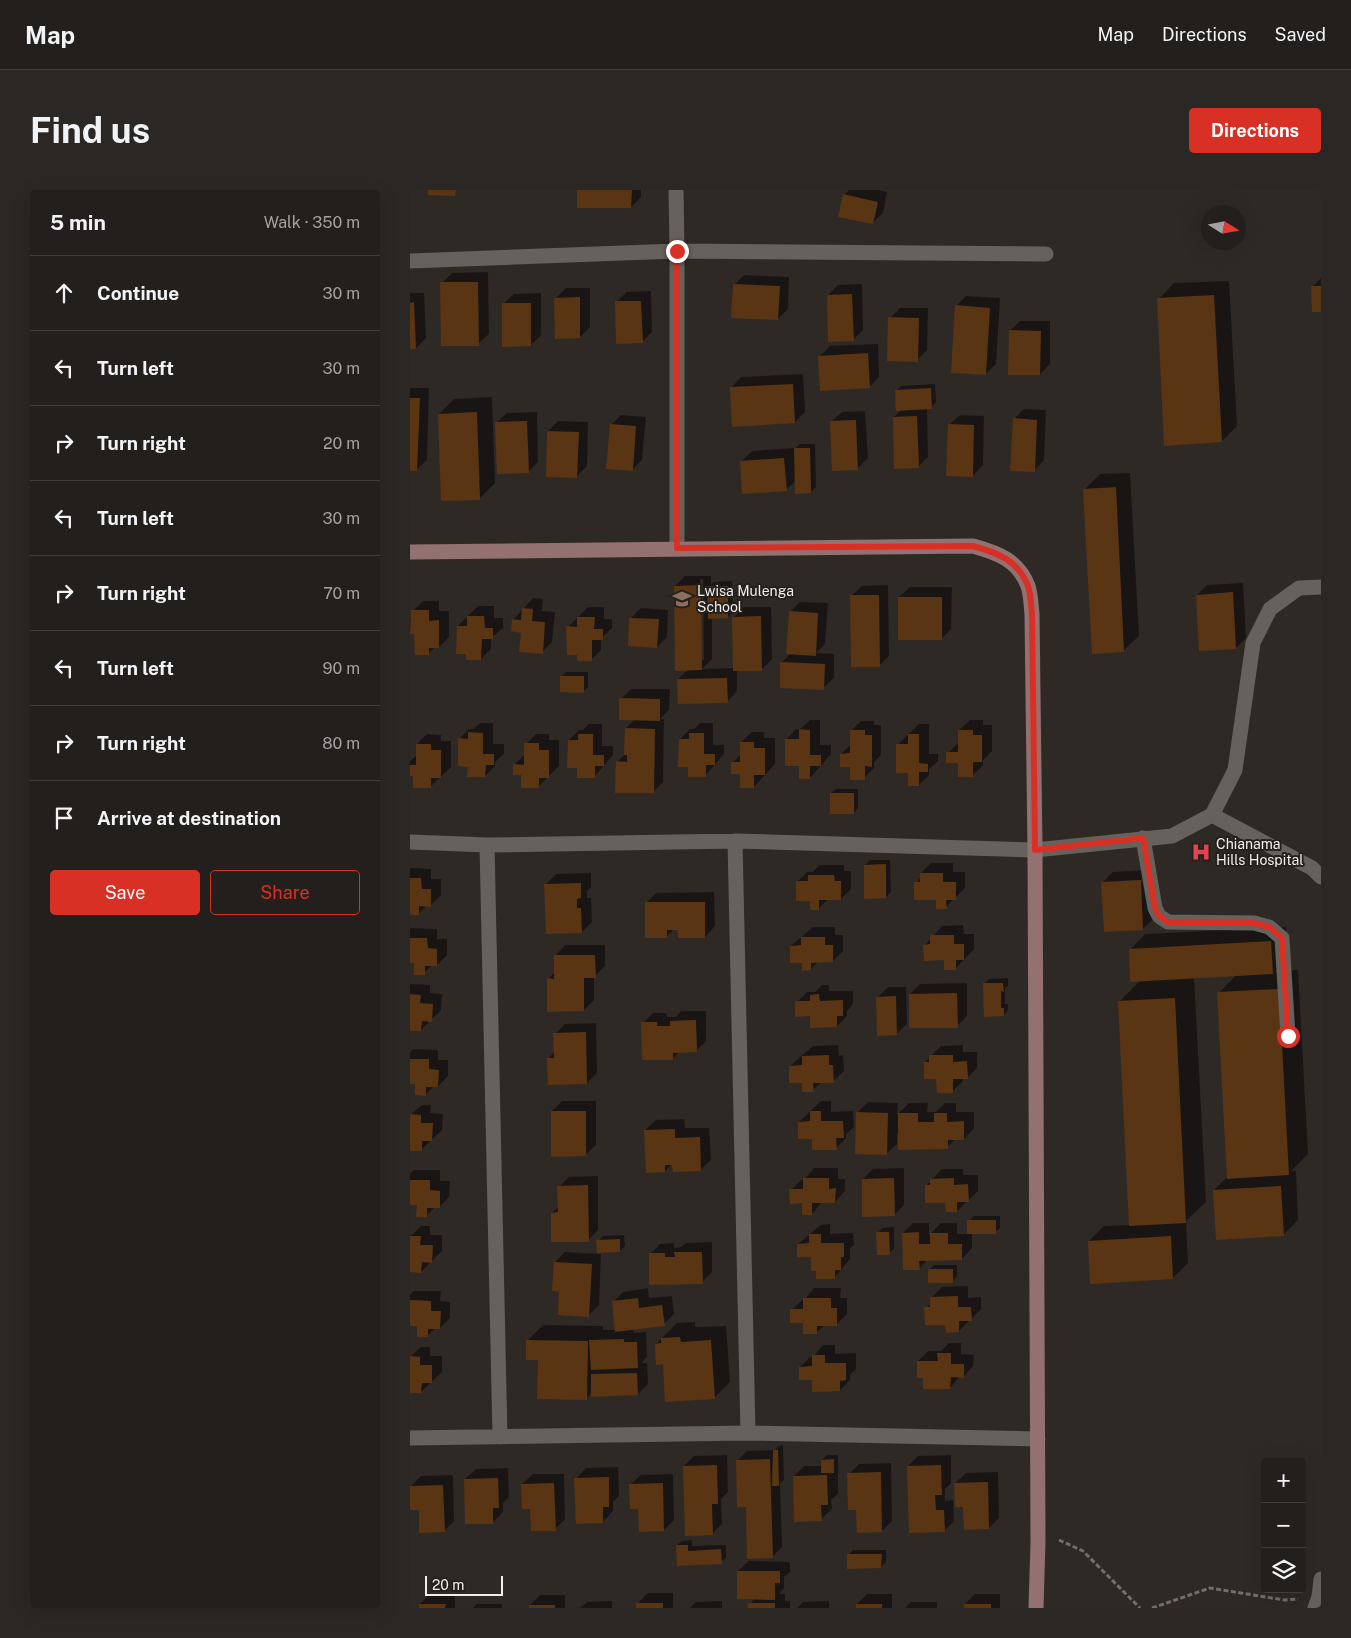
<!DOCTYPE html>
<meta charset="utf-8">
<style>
:root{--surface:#231f1c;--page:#2b2725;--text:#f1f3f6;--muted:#a3a2a3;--line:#403d3b;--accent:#d93025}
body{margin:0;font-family:"Public Sans",sans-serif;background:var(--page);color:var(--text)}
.controls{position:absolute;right:15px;bottom:15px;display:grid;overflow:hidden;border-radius:5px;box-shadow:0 5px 20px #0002}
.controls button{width:45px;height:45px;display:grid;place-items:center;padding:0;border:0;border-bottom:1px solid var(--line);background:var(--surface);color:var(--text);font:25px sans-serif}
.compass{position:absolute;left:791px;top:15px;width:45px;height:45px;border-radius:50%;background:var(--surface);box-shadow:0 5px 20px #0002;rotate:101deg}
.scale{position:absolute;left:15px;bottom:12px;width:78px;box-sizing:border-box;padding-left:5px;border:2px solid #f0edea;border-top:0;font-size:14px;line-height:18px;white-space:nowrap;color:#f0edea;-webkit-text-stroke:4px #25201c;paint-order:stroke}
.stop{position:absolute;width:15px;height:15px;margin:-11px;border:4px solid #d93025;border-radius:50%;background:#fff}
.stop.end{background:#d93025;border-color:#fff;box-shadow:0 1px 5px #0008}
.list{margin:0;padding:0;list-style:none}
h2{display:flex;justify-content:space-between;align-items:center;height:65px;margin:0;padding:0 20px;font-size:21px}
h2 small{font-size:16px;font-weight:400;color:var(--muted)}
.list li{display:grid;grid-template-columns:32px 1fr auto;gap:15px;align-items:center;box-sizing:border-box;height:75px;padding:0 20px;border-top:1px solid var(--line)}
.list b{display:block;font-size:19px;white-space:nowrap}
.list em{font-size:16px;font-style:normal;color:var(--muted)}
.actions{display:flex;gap:10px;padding:15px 20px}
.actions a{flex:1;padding:11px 0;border:1px solid var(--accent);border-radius:5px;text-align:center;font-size:18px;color:var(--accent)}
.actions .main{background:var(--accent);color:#fff}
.icon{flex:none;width:28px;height:28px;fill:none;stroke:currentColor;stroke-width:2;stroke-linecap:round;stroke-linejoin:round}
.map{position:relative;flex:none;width:911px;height:1418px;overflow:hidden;border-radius:5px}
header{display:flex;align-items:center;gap:30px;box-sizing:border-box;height:70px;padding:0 25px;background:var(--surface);border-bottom:1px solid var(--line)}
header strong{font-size:24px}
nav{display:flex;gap:28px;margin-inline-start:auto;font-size:18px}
.intro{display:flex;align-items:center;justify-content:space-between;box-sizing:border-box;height:120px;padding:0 30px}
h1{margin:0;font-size:35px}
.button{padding:12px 22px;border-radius:5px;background:var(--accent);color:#fff;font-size:18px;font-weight:700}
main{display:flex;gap:30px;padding:0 30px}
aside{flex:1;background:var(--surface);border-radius:5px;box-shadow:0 5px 20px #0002}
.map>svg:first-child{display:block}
</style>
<header>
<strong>Map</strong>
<nav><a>Map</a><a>Directions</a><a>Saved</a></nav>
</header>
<div class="intro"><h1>Find us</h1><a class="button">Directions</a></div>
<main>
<aside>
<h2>5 min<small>Walk · 350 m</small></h2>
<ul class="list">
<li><svg class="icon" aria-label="ahead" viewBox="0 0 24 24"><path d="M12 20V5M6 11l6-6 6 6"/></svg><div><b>Continue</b></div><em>30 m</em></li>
<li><svg class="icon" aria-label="left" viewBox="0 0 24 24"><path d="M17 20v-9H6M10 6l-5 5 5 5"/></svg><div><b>Turn left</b></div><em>30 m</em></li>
<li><svg class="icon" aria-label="right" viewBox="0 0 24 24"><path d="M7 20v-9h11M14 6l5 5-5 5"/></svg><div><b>Turn right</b></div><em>20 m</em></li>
<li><svg class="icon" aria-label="left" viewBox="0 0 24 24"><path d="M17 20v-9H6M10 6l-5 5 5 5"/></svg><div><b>Turn left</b></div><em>30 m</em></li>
<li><svg class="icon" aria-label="right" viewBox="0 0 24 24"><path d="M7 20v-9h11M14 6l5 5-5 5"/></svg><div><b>Turn right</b></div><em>70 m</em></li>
<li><svg class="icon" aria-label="left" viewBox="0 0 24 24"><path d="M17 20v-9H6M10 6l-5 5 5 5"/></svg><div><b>Turn left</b></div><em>90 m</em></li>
<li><svg class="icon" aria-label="right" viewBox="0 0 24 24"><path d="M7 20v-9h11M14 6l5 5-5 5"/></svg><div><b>Turn right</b></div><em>80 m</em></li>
<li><svg class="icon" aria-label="arrive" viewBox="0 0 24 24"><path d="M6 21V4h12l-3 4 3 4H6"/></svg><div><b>Arrive at destination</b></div></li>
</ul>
<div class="actions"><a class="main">Save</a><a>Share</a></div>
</aside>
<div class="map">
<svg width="911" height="1418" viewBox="0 0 911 1418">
<rect width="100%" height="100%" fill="#2f2926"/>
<path fill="#0007" fill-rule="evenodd" d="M169 0H231V7L221 17Z
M439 0H469L477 2 473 23 462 33 434 5Z
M78 82 79 144 68 154 32 93 42 83Z
M334 85 379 87 378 119 368 129 324 95Z
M911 88V121L902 97Z
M819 91 827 236 812 251 749 109 764 93Z
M452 94 453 140 443 150 418 105 428 95Z
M156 98H180V137L170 147 146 108Z
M241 101 242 142 232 152 206 112 217 102Z
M0 103H14L16 148 6 158H0Z
M131 103V145L121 155 93 114 104 104Z
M556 106 590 108 586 174 576 184 546 116Z
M490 118H518L517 160 507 170 480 128Z
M610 131H640V174L630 184 600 141Z
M468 154 469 187 459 197 410 166 420 156Z
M393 184 395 222 385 232 321 198 331 187Z
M525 194 526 212 521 217 517 218 518 267 508 277 484 227 492 219 486 201 491 196Z
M0 198H19L17 270 6 280H0Z
M82 207 85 293 70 308 29 224 44 209Z
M614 219 636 220 634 270 624 281 604 229Z
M455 221 458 268 447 279 421 232 432 222Z
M127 222 128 272 118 282 86 233 97 223Z
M211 225 236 227 232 270 222 280 201 235Z
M550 225 574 226 573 275 563 286 539 235Z
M148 231 178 232 177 276 167 286 138 241Z
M390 254H405L406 297 401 302 386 290 376 300 332 271 342 261 384 258V260Z
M720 283 729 446 713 461 675 299 690 284Z
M275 386H301V394L304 392 322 391 323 422 318 427H302V469L292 479 325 478 323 428 334 417H361L362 469 352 479 327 480V501L317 512 268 489 279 479 265 396ZM290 389H293L294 470H291Z
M833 393 836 448 826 458 787 405 797 395Z
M478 395 479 466 469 476 441 406 452 396Z
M500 397H542L541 439 531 449 489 407Z
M123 408 133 409 132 421 145 422 142 452 132 462 103 430Z
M13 411H29V421H39V447L29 457H25L19 463 5 443H0V428L3 425V421Z
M390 412 418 413 415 454 406 463 424 464V488L413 498 371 473 381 463 380 422Z
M68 416H84V428H93V438L81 448V459L71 469 48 436Z
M178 417H194V429H202V438L191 449V460L181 470 168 464 158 437Z
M231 418 258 420 257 447 247 457 221 428Z
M156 482H178V497L173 502 152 486Z
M221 499H260L259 520 250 529H254L253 592 243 602 207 572 216 563V538L225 529 211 509Z
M400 530H410V555H421V564L400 588 390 575 376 550 386 539H390Z
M560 530H573V535H582V561L573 570V575L562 586 549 572 538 563 549 552V540Z
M451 531H464V535H471V565L464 572V578L454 588 431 564 441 554V541Z
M70 533H83V554H94V564L85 572V576L75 586 49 549 59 539H63Z
M290 533H303V555H314V564L295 586 280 576 270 549 280 539H284Z
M179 534H192V556H203V565L184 587 169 577 159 550 169 540H173Z
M509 534H519V564H528V571L519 579V585L509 595 499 582 487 555Z
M342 542H354V548H365V574L344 597 322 573 331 564V552Z
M17 544 31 545V551H41V577L20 597 4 585H0V571L7 565V554Z
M126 544H139V550H149V576L128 597 112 584 104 575 114 565 116 554Z
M426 599H448V618L444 623 421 603Z
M460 670H480L481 702 476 707 455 675Z
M521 673H543V682H555V698L536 717 528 709 506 693 511 687V683Z
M409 675H434V681H441V699L431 709H418L408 719 387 692 397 682H403Z
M0 678 21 679V689H31V705L21 715H17L8 724 0 723Z
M740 680 743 729 733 739 692 693 703 682Z
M181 683V697L177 701V708H181L182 732 172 742 136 694 146 684Z
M304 702 305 736 295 747 269 739H264L257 746 236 713 246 703Z
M553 735 554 744H564V759L545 779 535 769 515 755 532 736Z
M403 737H425V745H433V761L423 771H409L401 779 381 756Z
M876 737 878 768 865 781 888 780 898 964 881 981H886L888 1030 873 1045 804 1000 818 986 809 803 826 785 784 787 796 1012 776 1031 778 1073 763 1088 679 1051 694 1036 721 1035 709 812 731 790 720 760 735 744Z
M1 738 27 739V749H37V765L27 775H22L14 783 5 772H0V739Z
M155 755H195V776L184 787V810L174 820 138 789 145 782V766Z
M598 788V796L595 798V814H598V820L594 825 574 794 579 789Z
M557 793V826L547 836 500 804 510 794Z
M0 794 20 795V803L32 804 31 820 11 840H0Z
M412 795H419V801H443V814L437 821V826L427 836 387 812 397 802H405Z
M478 797H496L497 834 486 844 468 807Z
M271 821H296V851L286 861H270L263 868 233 833 243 823H256L257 827H266Z
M186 833 187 883 177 893 139 868 145 861V844L155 834Z
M428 855 429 866 433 865 434 881 423 891 412 892 403 900 380 876 403 856Z
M553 855V862H567V878L557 888H553V891L543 901 527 888 515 872 531 856Z
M3 859 28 860V870H38V886L28 896H24L16 904 6 893H0V862Z
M152 911H186V955L175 965 142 921Z
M411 911H421V922L443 921 444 937 436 944V948L426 958 403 947 389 932Z
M458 912 488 913 487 925 499 913H518L517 922H526L535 913H546V922H564V938L554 949H546L537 957 487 943V954L476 964 447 923Z
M12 915H21L20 923 33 924 32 940 11 960 0 959V925Z
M274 929 275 938H299L301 970 290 980 264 972 255 981 235 940 246 930Z
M404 978H428V989H435V1001L425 1012H412L402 1024 393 1012 381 1000 391 990H394Z
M494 978V1015L484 1025 453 989 463 979Z
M532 979H553V985H568V1001L547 1021 516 996Z
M4 980H30V991H40L39 1007 29 1017H25L17 1025 8 1014H0V984Z
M188 986V1040L178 1050 142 1023 149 1016V997L159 987Z
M564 1026H590V1038L585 1042 562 1043V1058L552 1069H518L509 1079 493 1043 503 1033H519V1045L531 1033H547V1044H559V1031Z
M420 1034V1044L443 1043 444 1055 440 1058V1069L424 1088 407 1079 402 1066 388 1054 411 1035Z
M11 1036H20V1045H32V1061L11 1082 0 1081V1047Z
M484 1037V1059L479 1063 468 1043 472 1038Z
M214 1045 215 1056 210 1061 188 1051 193 1046Z
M302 1052V1082L292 1092 240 1064 250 1054 264 1053V1058L271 1057 276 1053Z
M155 1062 191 1064 189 1115 178 1126 151 1100 145 1072Z
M524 1075H547V1087L542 1091 519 1080Z
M558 1096V1108L571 1107V1119L549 1141 516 1118 522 1112V1107L532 1097Z
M238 1098 239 1108 262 1106 264 1124 254 1134 223 1139 224 1143 236 1142 237 1167 231 1173H237L238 1194 228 1204 182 1202 176 1209 129 1169 118 1150 133 1135 193 1136V1140H206L203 1112 213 1102Z
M404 1098H431L430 1108H437V1124L427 1134 415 1135 406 1143 382 1120 392 1110H394Z
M4 1101H31L30 1111 40 1112V1128L30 1138H26L17 1146 9 1135 0 1134V1105Z
M285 1132V1137L316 1136 320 1192 304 1208 246 1154 267 1133Z
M539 1153H551V1164L564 1165 563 1176 553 1187 550 1186 540 1198 508 1171 518 1161H531Z
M413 1155H425V1164L446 1163V1179L440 1185V1190L430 1200 403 1188 390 1177 400 1167H403Z
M11 1157H20V1166H32V1182L11 1202H0V1167Z
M373 1255 374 1290 370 1293 372 1357 362 1367 337 1315 327 1271 337 1261 365 1260 369 1256Z
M317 1265 318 1302 311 1309 312 1334 302 1344 274 1276 284 1266Z
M417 1265H428V1304L421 1310 422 1319 411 1329 384 1286 394 1276H412V1270Z
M541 1265V1293L535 1299V1311L543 1310 544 1331 534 1341 498 1276 508 1266Z
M481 1273 482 1331 472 1341 448 1318 439 1284 449 1274Z
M208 1277 209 1306 203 1312V1321L193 1332 166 1289 176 1278Z
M98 1278 99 1307 93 1313V1322L83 1332 55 1289 66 1279Z
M588 1282 589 1328 579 1338 545 1293 556 1283Z
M123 1284H154L155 1329 145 1339 121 1317 112 1294Z
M263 1284 264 1330 254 1340 230 1318 220 1295 231 1285Z
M43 1285 44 1331 34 1341 10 1319 1 1296 11 1286Z
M282 1350V1356L316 1355V1368L311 1372 268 1375 267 1355 272 1351Z
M443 1360H476V1372L471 1377 438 1365Z
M339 1371 380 1372V1382L374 1387V1398L369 1404H375V1411H380V1418H340V1414L345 1408 328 1381Z
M238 1403H263V1418H228V1413Z
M20 1404 45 1405V1418H10V1414Z
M457 1404H482V1418H447V1414Z
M565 1404H590V1418H555V1414Z
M130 1405H155V1418H120V1415Z
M202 1411V1418H170L177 1412Z
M312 1411V1418H280L286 1412Z
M419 1411V1418H387L393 1412Z
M501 1412H527V1418H495Z
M67 1414H92V1418H63Z"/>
<path fill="#5a3514" d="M18 0H46L45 6 18 5Z
M167 0H222L221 18H167Z
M433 4 468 12 463 34 428 27Z
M30 92H68L69 156H31Z
M323 94 370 96 368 130 321 128Z
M901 96H911V122H902Z
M442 104 444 151 418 152 417 105Z
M804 105 812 252 754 256 747 108Z
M170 107V148L145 149 144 108Z
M205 111H231L233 153 206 154Z
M4 112 6 159H0V113Z
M92 113H121V156L92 157Z
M545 115 580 118 576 185 541 183Z
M478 127 509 128 508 172 477 171Z
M599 140 631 141 630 185H598Z
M458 163 460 198 410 201 408 166Z
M383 194 385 233 322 237 320 197Z
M521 198 522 219 486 221 485 200Z
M0 208H10L7 281H0Z
M67 222 70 310 31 311 28 224Z
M507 226 509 278 484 279 483 227Z
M603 228 627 230 625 282 600 281Z
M446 230 448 280 422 281 420 231Z
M117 231 119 283 87 284 85 232Z
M200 234 226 236 223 281 196 279Z
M538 234 564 235 563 287 536 286Z
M137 241 169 242 167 288 136 287Z
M384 258H400L401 303 385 304Z
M374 268 377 301 332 304 330 271Z
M706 297 714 462 682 464 673 299Z
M291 395 292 480 265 481 264 396Z
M297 396H318V428L298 429Z
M823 402 826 459 789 461 786 405Z
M440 405H469L470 477H441Z
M488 407H532V450H488Z
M112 418 123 419 122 431 135 432 133 464 109 462 111 443 101 441 102 429 111 430Z
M1 420H19V431L29 430V458H19V465H5L4 444H0Z
M379 421 408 423 406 466 376 464Z
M57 426H74L75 438H83V449H72L71 470H56V464H46L47 436H57Z
M351 426 352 481H323L322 427Z
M167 427H185L184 439H193V450H182V471H167V465H157L156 436 167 437Z
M219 428 249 429 247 458 218 456Z
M370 472 415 474 414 500 370 498Z
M150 486H174V503L150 502Z
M317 488 318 513 268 514 267 489Z
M209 508 250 509V531L209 530Z
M215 538 245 539 244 603H205L206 571 217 572V565H214Z
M389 539 400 540V565H411V576H400V589H389V576H375V549H389Z
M440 540H455V545H462V577L455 576V590H440V577H430V564L440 563Z
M548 540H563V545H572V572H563V587H548V573H536V562H548Z
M58 542 73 543V564H84V575H76L75 587H57L58 577 48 576V548L58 549Z
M279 543H294V564H305V575H296V587H278V577H268L269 549H279Z
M168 544H183V565H194V576H185V588H167V578H157L158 550H168Z
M498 544H509V573L518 574V582H509V596H498V583H486V554H498Z
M330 552H344V558H355V585H344V598H330V584H321V572H330Z
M114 553H129V560H139V588H129V598H111V585H103V574L114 575Z
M6 554H21V560H31V588H21V598H3V586H0V575H6Z
M420 603H444V624H420Z
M476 674V708L454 709V675Z
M510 683H533V692H546V710H536L537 719H526V710H504V692H510Z
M398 685H424L425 691H431V710H409V720H400V711H386V691H398Z
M0 688H11L12 699H21V717L9 716V725H0Z
M731 690 733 740 694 742 691 692Z
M171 693V708L167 709V718H171L172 743 136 744 134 694Z
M235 712H295V748H268V740H257V748H235Z
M520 745H544V754H554V770H546V780H534V770L514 771 513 755 520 754Z
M391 747H415V755H423V772L401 773V780L392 781V773H380V756L391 755Z
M0 748H17L18 758 27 759V776H15V785H4V773H0Z
M861 751 863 784 720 792 719 759Z
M144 765H185L186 788H174V821L137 822V788L144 789Z
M573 793H593L594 802 591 801V818H594V826L574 827Z
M869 799 879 985 817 989 807 802Z
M547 803 548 838H499V804Z
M0 804 11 805 10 813 23 814 22 832 12 831 11 841H0Z
M409 804 410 811 433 810V826H427V837L400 838V826L385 827V811H400V805Z
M486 806 487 845 467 846 466 807Z
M765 808 776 1033 719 1036 708 811Z
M286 830 287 862 263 863V870H232L231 832H247V836H260V831Z
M176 842 177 894 138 895 137 868H144L143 843Z
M419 865V875H423L424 893H403L404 902H392V893H379V876L392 875V866Z
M519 865H543V872L557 871 558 889H543V903H527L526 889H514V872H519Z
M0 869H19V879L29 880 28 897H16V906L5 905V894H0Z
M141 921H176V966L141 967Z
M400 921H411V931H433L434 948H426L427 960H402V949H388V932L400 931Z
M446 922 478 923 477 965 445 964Z
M488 923H508V932H524V923H537V932L554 931V950H538V959L488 960Z
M0 924 11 925V933H23L22 951H12V961H0Z
M265 939V948L290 947 291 981 263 982 262 975H255V982L236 983 234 940Z
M393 988H419V999L426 998 425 1013H402V1025H392V1013L380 1014 379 999H393Z
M484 988 485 1026 452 1027V989Z
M544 988V995L558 994 559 1012H547V1022H536L535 1013H515V995H520V989Z
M0 990H20V1000L30 1001V1018H17V1027H6L7 1015H0Z
M178 995 179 1052H141V1023L148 1022 147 996Z
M871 996 874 1046 806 1050 803 1000Z
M557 1030H586V1044H557Z
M466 1042H479L480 1065H467Z
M509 1042V1054H520V1043H538V1054H552V1070L509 1071 510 1080H493L492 1043Z
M399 1044H411V1053H434V1067H431V1080H425V1089H406V1081H401V1067H387V1054L399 1053Z
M0 1046H11L10 1055H23L22 1073 12 1072 11 1083 0 1082Z
M761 1046 763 1089 680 1094 678 1051Z
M210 1049V1062L187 1063 186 1050Z
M264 1062H292L293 1094 239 1095V1063H255V1067H265Z
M144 1072 182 1074 179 1127 148 1125 149 1102 142 1101Z
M518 1079H543V1093H518Z
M548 1106V1117H561L562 1131H549V1142L536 1143 535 1135H515L514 1117H520V1107Z
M228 1108 229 1118 252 1115 255 1136 205 1142 202 1111Z
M393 1108H421V1118H427V1136H407V1144H393V1133H380V1119H393Z
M0 1110 21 1111V1121H31L30 1139H18V1147H7V1136H0Z
M270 1147 271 1152 301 1150 305 1209 255 1212 253 1174 246 1175 245 1154 251 1153V1148Z
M214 1149V1152H227L228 1178 181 1180 179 1150Z
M116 1150 178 1151 177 1210 127 1209 128 1170H116Z
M527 1163H541V1174H554V1188L541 1187 540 1199H513V1188H507V1171H528Z
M402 1165H415V1173H436V1190L430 1191V1201L402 1202V1190H389V1177L402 1176Z
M0 1166 10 1167V1175H22V1193H12L11 1203H0Z
M227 1183 228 1205 181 1207V1184Z
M363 1260H368L369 1296H362Z
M360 1269 363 1368 337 1369 336 1317H327L326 1270Z
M424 1269V1283H411V1270Z
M307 1275 308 1314H302L303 1345 275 1346 273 1276Z
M531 1275 532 1305H525L526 1320H534L535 1342 499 1343 497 1276Z
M471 1282 472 1342 447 1343 446 1320H438L437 1283Z
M417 1285 418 1315H411L412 1331 384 1332 383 1286Z
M199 1287V1317H193V1333L166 1334 164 1288Z
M88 1288 89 1318H83V1334H55L54 1289Z
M578 1292 579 1339 554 1340 553 1317H545L544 1293Z
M144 1293 146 1341H121L120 1319H112L111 1294Z
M253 1293 254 1341 229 1342 228 1319H220L219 1294Z
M33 1295 35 1342 9 1343V1320H0V1296Z
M266 1355H278V1361L311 1359 312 1374 267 1376Z
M437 1364H472L471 1378 437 1379Z
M327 1381H370V1393H365V1410L327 1409Z
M226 1413H253V1418H226Z
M338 1413H365V1418H338Z
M9 1414H36L35 1418H9Z
M446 1414H472V1418H446Z
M554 1414H581V1418H554Z
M119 1415H145V1418H119Z"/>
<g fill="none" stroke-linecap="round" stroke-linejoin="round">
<path stroke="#736e6b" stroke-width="3" stroke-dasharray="5 2.5" stroke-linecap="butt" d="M649 1350 673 1361 730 1418
M742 1418 800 1398 874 1410 888 1409"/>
<path stroke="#67615d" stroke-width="15" d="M802 625 902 678 911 687
M733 648 745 718 749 726 758 732 844 733 859 737 872 748 878 846
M625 660 762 646 802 625 825 580 843 453 860 419 889 398 911 397
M905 1418 909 1407 911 1389"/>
<path stroke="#67615d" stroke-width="15" d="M266 0 267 61V359
M0 71 267 61 636 64
M325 651 338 1243
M0 652 77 655 325 651 625 660
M77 655 90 1247
M0 1248 338 1243 628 1249"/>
<path stroke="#937170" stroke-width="15" d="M0 362 563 356C588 363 608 370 618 396 621 405 621 415 622 424L625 660 628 1352 626 1418"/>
</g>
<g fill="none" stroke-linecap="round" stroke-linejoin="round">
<path stroke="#d93025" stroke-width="6" d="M267 61V358L563 356C588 363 608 370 618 396 621 405 621 415 622 424L625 660 733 648 745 718 749 726 758 732 844 733 859 737 872 748 878 846"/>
</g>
<defs>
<g id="school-bare" transform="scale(1.5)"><path d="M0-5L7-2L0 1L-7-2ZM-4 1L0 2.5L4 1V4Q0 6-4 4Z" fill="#8d6e63" stroke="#25201c" stroke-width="2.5" paint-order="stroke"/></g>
<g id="hospital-bare" transform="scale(1.5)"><path d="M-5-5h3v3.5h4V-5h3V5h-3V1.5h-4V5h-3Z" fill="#e0444e" stroke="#25201c" stroke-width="2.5" paint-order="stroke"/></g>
</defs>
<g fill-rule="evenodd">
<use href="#school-bare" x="272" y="409"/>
<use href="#hospital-bare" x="791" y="662"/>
</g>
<g text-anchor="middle" stroke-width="4" stroke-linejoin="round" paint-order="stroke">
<g font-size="14" fill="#f0edea" stroke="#25201c" text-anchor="start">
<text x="287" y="406">Lwisa Mulenga<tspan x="287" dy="16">School</tspan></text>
<text x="806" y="659">Chianama<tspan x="806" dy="16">Hills Hospital</tspan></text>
</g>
</g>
</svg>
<div class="controls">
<button>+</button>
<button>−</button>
<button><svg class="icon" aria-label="layers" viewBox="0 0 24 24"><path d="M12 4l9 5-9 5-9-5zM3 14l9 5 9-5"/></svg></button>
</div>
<svg class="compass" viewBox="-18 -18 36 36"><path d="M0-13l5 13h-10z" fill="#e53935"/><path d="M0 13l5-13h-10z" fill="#a3a2a3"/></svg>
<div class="scale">20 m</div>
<div class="stop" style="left:878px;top:846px"></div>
<div class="stop end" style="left:267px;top:61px"></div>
</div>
</main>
